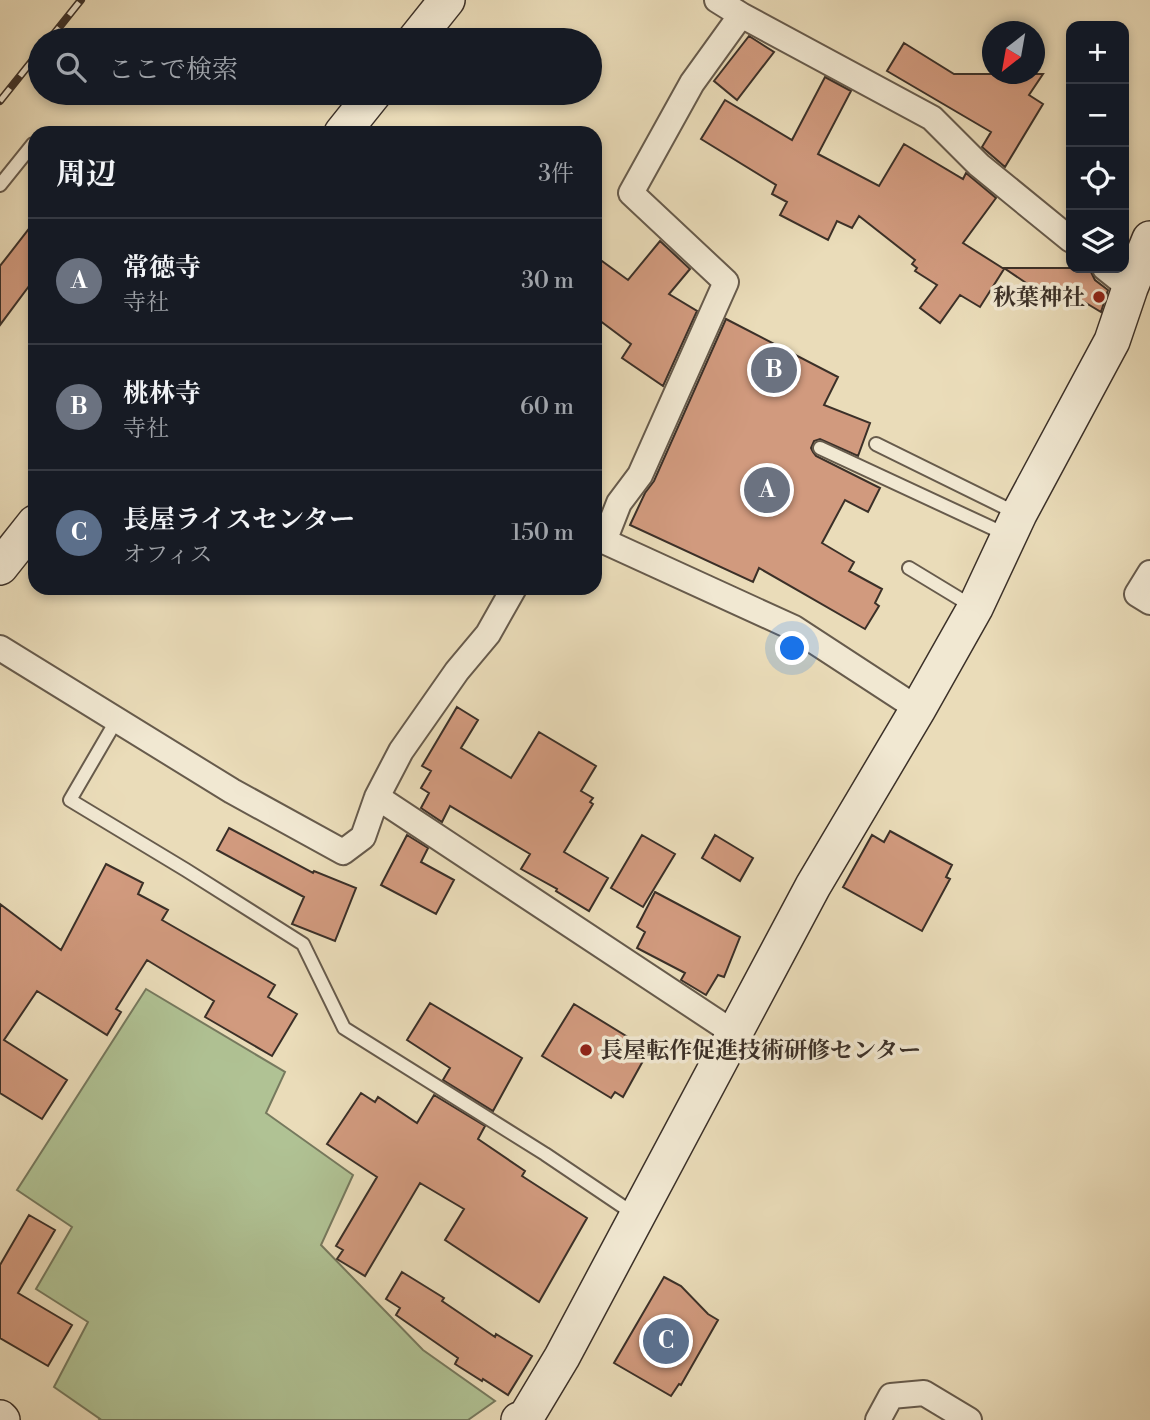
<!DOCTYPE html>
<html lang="ja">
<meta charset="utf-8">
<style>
:root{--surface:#171b24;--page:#242831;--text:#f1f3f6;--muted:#9ea1a6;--line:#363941;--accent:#c59692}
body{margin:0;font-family:"Libre Bodoni","Noto Serif JP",serif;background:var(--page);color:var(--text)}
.controls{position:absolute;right:21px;top:21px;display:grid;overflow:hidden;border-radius:14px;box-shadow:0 4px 10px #0003}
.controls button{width:63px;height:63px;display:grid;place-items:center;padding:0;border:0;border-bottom:2px solid var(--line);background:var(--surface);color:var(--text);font:35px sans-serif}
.compass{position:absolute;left:982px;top:21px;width:63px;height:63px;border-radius:50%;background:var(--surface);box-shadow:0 4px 10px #0003;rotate:211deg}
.you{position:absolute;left:793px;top:649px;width:24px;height:24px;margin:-18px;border:5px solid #fff;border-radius:50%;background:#1a73e8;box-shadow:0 0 0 10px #1a73e833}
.badge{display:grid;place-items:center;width:46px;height:46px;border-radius:50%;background:var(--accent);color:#fff;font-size:23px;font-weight:700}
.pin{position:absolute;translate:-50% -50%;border:4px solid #fff;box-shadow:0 2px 7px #0006}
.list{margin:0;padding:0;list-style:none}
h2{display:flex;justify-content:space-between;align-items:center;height:91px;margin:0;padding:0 28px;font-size:30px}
h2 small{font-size:23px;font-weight:400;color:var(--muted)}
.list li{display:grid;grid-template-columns:46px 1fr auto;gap:21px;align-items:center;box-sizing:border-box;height:126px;padding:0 28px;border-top:2px solid var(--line)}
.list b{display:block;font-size:26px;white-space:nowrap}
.list p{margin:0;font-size:23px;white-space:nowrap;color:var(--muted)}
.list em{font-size:23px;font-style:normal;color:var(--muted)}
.icon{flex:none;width:38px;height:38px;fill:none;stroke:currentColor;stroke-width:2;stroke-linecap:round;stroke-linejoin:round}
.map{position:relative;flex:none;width:1150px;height:1420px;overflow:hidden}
.search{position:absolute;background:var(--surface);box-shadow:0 4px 10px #0003;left:28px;top:28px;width:574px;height:77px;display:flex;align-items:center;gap:18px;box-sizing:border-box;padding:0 24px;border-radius:38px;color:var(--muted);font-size:26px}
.panel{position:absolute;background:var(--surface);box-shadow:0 4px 10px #0003;left:28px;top:126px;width:574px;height:469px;border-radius:21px}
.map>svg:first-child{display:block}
</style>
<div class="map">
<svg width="1150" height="1420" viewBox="0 0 1150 1420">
<rect width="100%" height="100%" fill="#eadcb9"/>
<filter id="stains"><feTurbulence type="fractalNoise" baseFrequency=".00286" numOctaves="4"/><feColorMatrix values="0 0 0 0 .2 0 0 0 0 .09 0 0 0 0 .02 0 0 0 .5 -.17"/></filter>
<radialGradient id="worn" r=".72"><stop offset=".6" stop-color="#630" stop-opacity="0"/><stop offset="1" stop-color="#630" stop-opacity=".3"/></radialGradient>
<path fill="#b0c294" stroke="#76795e" stroke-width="2" d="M146 989 285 1072 266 1113 353 1175 321 1245 423 1350 495 1401 468 1420H99L100 1419 54 1387 88 1322 36 1289 72 1227 17 1190Z"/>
<path fill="#d19a7e" stroke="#3b3028" stroke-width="2" d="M749 36 774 52 737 100 714 81Z
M904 43 954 74H1043L1029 95 1043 104 1005 167 982 147 991 132 887 71Z
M825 77 851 91 818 154 879 186 904 144 963 179 966 173 996 198 963 243 1004 269 980 307 960 295 940 323 920 308 937 285 915 271 917 268 912 264 915 260 859 216 852 228 837 221 828 240 780 215 787 202 772 194 776 185 701 139 725 100 792 140Z
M35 221V278L0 325V266Z
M660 241 690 269 669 294 697 311 663 386 622 358 631 344 595 317V256L628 280Z
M1004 268H1084L1091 272 1095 280 1108 290 1101 312 1081 300 1077 306 1058 293 1053 301Z
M726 319 838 377 824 405 870 423 858 456 820 439 814 441 811 448 813 452 816 456 880 488 868 512 845 500 822 543 854 562 849 571 882 589 875 603 879 606 865 629 759 568 753 582 630 525 645 493 654 481Z
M457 707 478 720 461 748 511 778 539 732 596 766 581 791 593 798 590 802 593 804 564 852 608 878 589 911 556 891 557 889 521 869 530 854 450 806 442 822 421 808 429 793 421 788 431 771 422 766Z
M229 828 313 873 314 871 356 888 335 941 292 924 304 897 217 850Z
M890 831 952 865 946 877 950 879 922 931 843 887 872 835 884 842Z
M407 835 428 848 421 862 454 880 436 914 381 885Z
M642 835 675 854 643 907 611 888Z
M715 835 753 858 740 881 702 858Z
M106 864 143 883 138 894 168 910 162 920 275 985 268 997 297 1014 272 1056 205 1017 214 1001 147 960 116 1009 121 1012 107 1035 37 991 4 1040 67 1080 42 1119 0 1093V904L61 950Z
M655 892 740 937 724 977 718 975 706 995 681 980 685 973 637 948 645 932 637 927Z
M430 1003 522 1058 493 1111 443 1080 450 1068 407 1040Z
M574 1004 649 1050 623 1097 615 1092 611 1098 542 1056Z
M361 1093 375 1102 378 1097 417 1123 434 1095 485 1126 478 1139 525 1171 522 1176 587 1218 539 1302 445 1240 464 1209 420 1183 365 1276 337 1259 343 1250 336 1246 377 1177 327 1144Z
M29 1215 55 1230 18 1293 72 1325 48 1366 0 1338V1265Z
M402 1272 444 1298 442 1301 495 1337 496 1334 532 1356 508 1395 483 1379 482 1381 455 1364 458 1358 396 1315 400 1308 386 1299Z
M664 1277 681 1286 708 1314 718 1320 681 1385 679 1384 671 1396 614 1363Z"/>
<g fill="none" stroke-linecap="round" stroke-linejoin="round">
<g stroke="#675b4c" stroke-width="16">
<path id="lane" d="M0 185 33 144 35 145
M876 444 1018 514
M820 448 1005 534
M909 568 975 608
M116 721 70 800 186 870 303 944 344 1028 545 1154 634 1214"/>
</g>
<g stroke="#675b4c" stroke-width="28">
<path id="street" d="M717 0 741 15 932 118 979 165 1071 240
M1105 268 1130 288
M595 537 794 628 918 709
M604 541 619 503 640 475 726 282 631 193 692 83 741 15
M1150 573 1137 594 1150 602
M0 648 232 791 343 852 363 837 377 797 401 751 457 671 488 634 514 588
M377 797 734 1033
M878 1420 891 1396 924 1393 969 1420"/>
</g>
<g stroke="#3b3028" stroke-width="38">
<path id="secondary" d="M415 40 447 0
M342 133 374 93
M0 567 35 523
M0 1418 2 1420
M519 1420 526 1417 562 1357 813 886 918 709 975 608 1019 514 1112 341 1130 288 1150 239"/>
</g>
<use href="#lane" stroke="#f1e8d2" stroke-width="12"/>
<use href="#street" stroke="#f1e8d2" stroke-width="24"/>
<use href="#secondary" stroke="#f1e8d2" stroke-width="35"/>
<g stroke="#3b3028" stroke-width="8">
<path id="rail" d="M49 40 81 0
M0 101 40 51"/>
</g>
<use href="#rail" stroke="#f1e8d2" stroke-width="5" stroke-dasharray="16" stroke-linecap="butt"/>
</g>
<g fill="#8f2418" stroke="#f1e8d2" stroke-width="2.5">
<circle cx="1099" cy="297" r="7"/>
<circle cx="586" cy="1050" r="7"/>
</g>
<g text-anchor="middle" stroke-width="7" stroke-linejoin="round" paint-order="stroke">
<g font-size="23" font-weight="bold" fill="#3b3028" stroke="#f1e8d2" text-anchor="end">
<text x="1085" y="305">秋葉神社</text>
<text x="600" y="1058" text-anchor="start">長屋転作促進技術研修センター</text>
</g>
</g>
<rect width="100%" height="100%" filter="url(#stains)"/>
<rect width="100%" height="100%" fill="url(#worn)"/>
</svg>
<div class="controls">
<button>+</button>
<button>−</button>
<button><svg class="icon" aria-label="locate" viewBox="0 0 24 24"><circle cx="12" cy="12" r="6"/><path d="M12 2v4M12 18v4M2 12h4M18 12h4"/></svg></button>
<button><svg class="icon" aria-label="layers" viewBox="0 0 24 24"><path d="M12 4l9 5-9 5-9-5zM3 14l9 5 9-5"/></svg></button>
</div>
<svg class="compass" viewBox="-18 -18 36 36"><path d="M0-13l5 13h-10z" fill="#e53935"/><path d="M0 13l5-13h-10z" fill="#9ea1a6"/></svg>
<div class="you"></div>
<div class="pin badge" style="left:767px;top:490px;background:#6b7280">A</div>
<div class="pin badge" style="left:774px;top:370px;background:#6b7280">B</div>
<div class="pin badge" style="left:666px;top:1341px;background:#5c6f8a">C</div>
<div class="search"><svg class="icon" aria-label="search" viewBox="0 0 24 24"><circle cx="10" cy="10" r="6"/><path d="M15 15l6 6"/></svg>ここで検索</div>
<section class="panel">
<h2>周辺<small>3件</small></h2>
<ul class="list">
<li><span class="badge" style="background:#6b7280">A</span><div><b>常徳寺</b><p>寺社</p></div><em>30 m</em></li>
<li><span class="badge" style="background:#6b7280">B</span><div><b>桃林寺</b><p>寺社</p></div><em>60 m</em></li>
<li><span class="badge" style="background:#5c6f8a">C</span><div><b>長屋ライスセンター</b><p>オフィス</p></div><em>150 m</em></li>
</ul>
</section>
</div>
